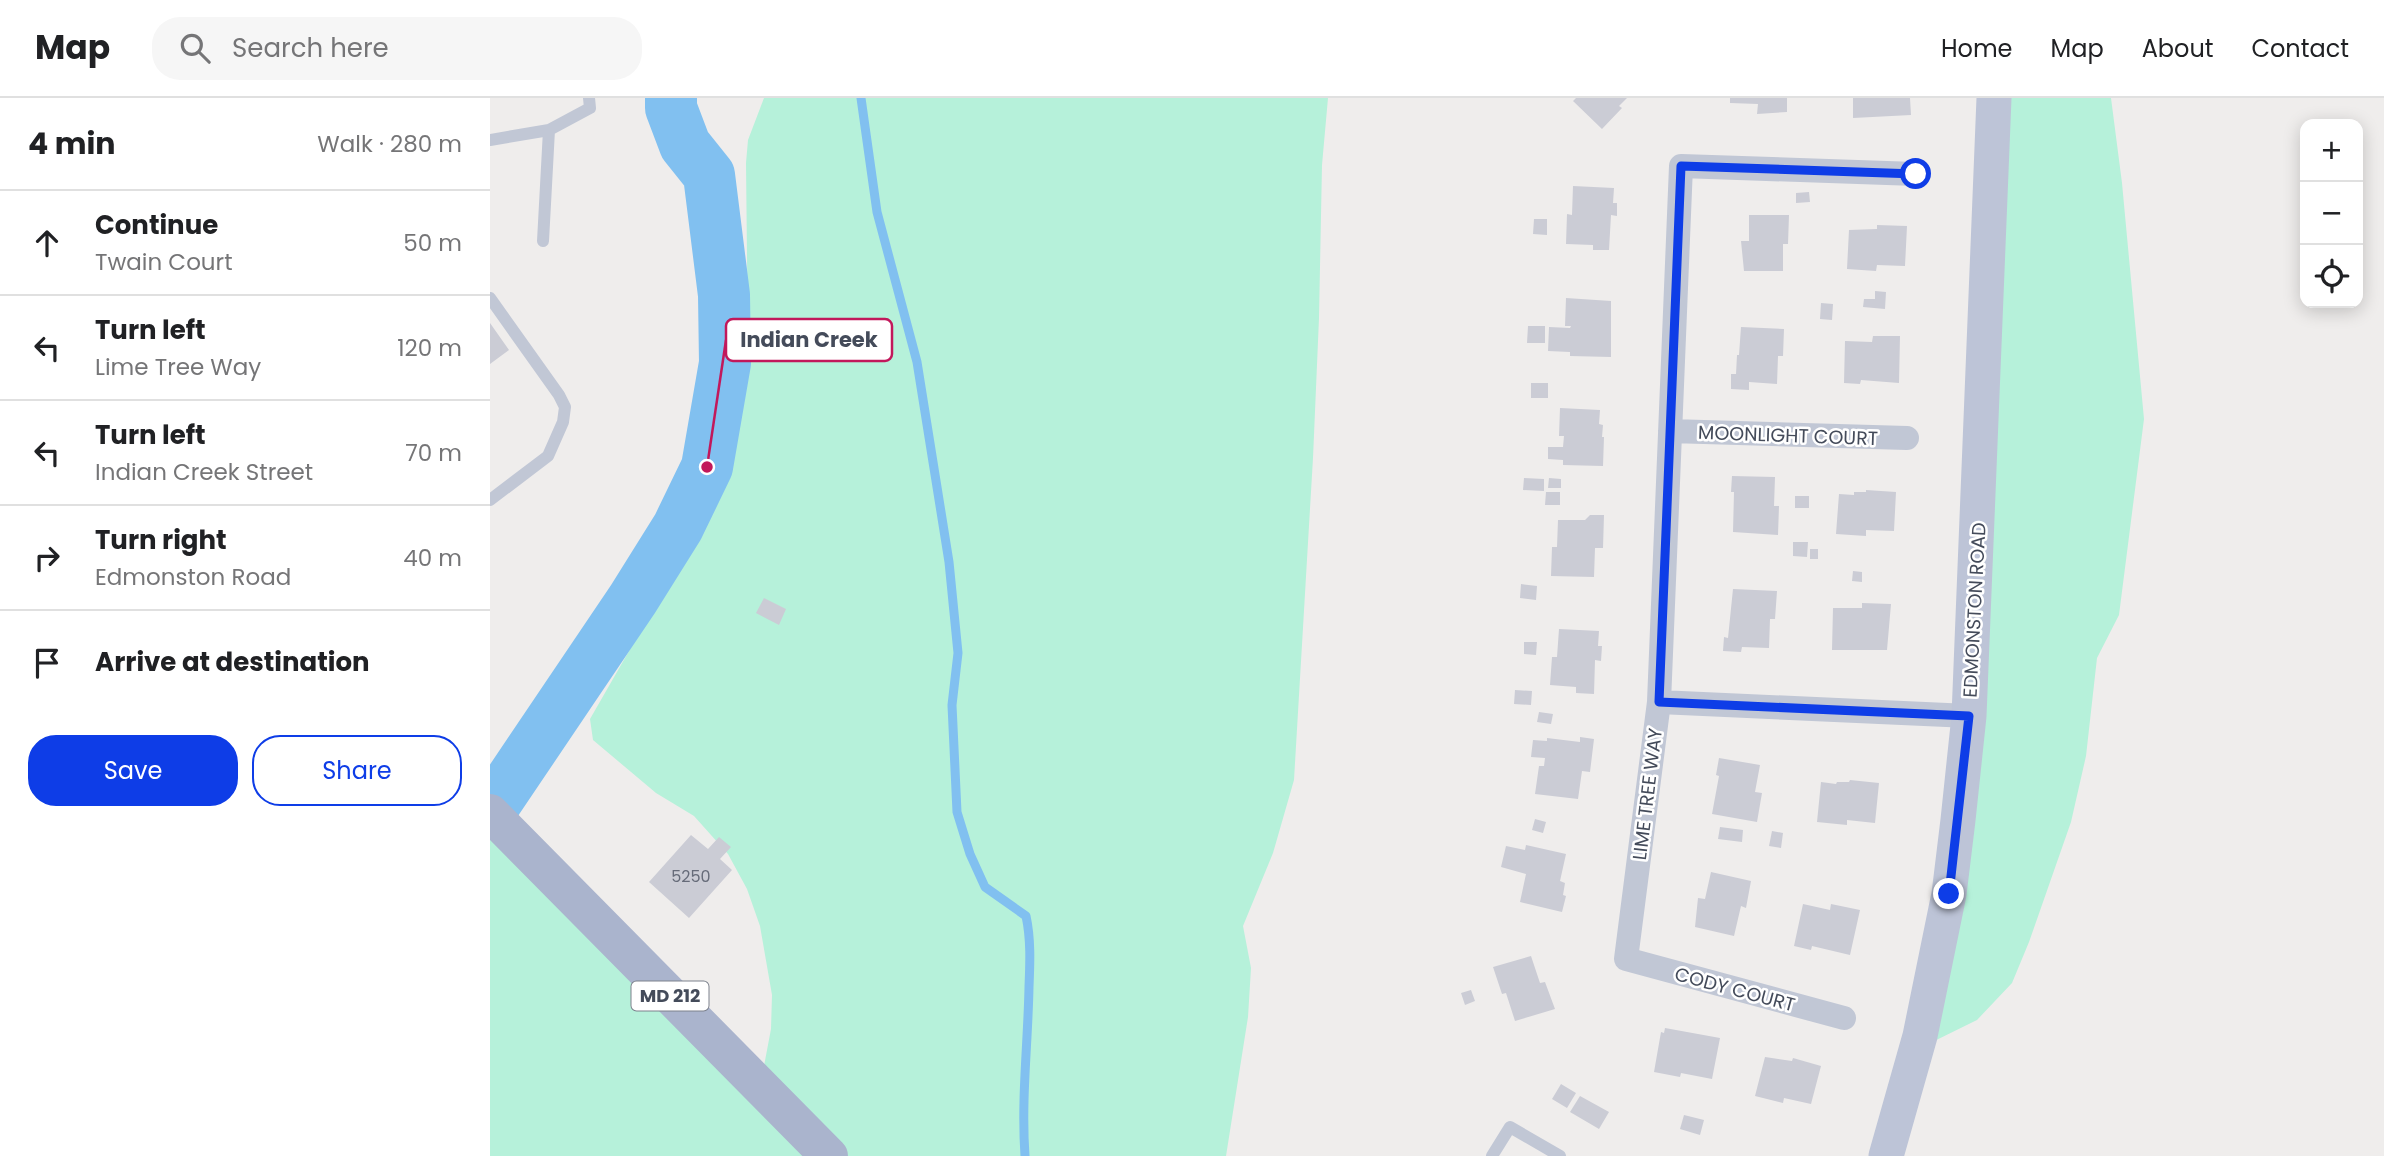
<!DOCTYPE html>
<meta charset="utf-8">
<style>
:root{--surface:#fff;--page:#f6f6f6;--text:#202124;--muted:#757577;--line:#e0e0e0;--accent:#0e3de7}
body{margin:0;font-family:Poppins,sans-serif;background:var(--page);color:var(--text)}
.controls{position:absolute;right:21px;top:21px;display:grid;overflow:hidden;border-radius:14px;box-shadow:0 4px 18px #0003}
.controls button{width:63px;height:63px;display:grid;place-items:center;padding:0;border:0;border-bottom:2px solid var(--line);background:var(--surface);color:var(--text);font:35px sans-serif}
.stop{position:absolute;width:21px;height:21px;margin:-16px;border:5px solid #0e3de7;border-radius:50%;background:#fff}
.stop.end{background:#0e3de7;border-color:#fff;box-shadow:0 2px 7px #0008}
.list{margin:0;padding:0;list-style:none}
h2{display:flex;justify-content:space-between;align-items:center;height:91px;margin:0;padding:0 28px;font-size:30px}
h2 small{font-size:23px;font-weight:400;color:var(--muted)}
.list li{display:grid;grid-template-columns:46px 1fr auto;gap:21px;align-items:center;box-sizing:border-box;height:105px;padding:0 28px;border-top:2px solid var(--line)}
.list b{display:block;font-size:26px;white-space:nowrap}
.list p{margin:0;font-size:23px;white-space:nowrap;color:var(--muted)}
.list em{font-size:23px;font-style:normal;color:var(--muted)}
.actions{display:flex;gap:14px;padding:21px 28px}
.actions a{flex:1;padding:16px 0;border:2px solid var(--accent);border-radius:28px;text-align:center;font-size:24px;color:var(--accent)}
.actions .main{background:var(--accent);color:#fff}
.icon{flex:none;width:38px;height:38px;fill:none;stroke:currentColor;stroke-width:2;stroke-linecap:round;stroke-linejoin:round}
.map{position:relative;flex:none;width:1894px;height:1058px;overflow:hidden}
header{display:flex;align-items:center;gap:42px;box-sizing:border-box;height:98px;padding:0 35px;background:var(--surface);border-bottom:2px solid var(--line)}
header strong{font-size:33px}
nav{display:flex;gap:38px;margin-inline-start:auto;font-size:24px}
.search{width:490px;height:63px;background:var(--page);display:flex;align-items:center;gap:18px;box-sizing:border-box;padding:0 24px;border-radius:28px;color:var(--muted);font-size:26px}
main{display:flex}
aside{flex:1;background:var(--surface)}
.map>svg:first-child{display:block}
</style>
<header>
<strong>Map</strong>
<div class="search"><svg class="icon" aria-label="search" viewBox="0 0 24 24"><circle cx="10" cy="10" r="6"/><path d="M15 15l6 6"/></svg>Search here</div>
<nav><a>Home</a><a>Map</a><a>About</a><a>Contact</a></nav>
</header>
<main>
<aside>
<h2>4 min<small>Walk · 280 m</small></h2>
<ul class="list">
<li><svg class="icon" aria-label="ahead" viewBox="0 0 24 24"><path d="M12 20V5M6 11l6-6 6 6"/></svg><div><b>Continue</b><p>Twain Court</p></div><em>50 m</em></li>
<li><svg class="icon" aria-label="left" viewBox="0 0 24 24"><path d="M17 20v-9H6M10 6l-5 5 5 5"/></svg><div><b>Turn left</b><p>Lime Tree Way</p></div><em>120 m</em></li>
<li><svg class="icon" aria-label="left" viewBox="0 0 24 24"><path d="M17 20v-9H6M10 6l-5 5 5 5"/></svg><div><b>Turn left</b><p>Indian Creek Street</p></div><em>70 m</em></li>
<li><svg class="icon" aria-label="right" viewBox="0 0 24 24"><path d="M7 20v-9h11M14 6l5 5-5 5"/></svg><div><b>Turn right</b><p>Edmonston Road</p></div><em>40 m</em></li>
<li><svg class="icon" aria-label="arrive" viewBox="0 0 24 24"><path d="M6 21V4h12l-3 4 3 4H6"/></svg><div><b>Arrive at destination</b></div></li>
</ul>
<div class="actions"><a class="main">Save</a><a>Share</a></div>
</aside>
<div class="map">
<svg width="1894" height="1058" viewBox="0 0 1894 1058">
<rect width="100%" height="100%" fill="#efedec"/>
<path fill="#b6f1da" d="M274 0H838L832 67 829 220 823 360 804 682 783 755 753 828 761 870 758 919 736 1058H0V715L270 989 281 931 282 897 270 828 257 791 238 756 204 718 166 695 103 642 100 621 174 492 233 374 245 339 258 252 256 65 258 42Z
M1504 0H1621L1632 85 1654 321 1629 517 1607 560 1596 658 1581 724 1539 844 1522 885 1487 922 1426 952 1459 796Z"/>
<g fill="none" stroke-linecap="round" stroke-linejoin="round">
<path stroke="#81c0f0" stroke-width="9" d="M371 0 387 114 427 264 459 464 468 555 462 607 467 714 480 756 495 789 536 818C541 841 540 865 539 889 538 945 531 1001 535 1058"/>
<path stroke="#81c0f0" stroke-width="52" d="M0 713 143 501 188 429 217 369 235 265 234 197 219 77 195 47 181 10V0"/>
</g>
<path fill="#cbccd5" d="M1086 0H1137L1129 8 1132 10 1112 31 1083 3Z
M1240 0H1297V14L1267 16 1268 6 1240 5Z
M1363 0H1420L1421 17 1363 20Z
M1083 88 1124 90 1123 105H1127V118L1121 117 1119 152H1103V147L1076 146 1077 116 1082 117Z
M1319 94 1320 104 1306 105V95Z
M1259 117H1299L1298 146H1293V173H1254L1251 143H1259Z
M1044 121H1057V137L1043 136Z
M1387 127 1417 128 1415 168 1387 167 1386 173 1357 171 1359 132 1387 131Z
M1385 193 1396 194 1395 211 1373 209 1374 201H1385Z
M1076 200 1121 203V259L1080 258V254L1058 253 1059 229 1080 230 1081 228H1075Z
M1331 205 1343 206 1342 222 1330 221Z
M0 225 19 252 0 266Z
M1038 228H1055V245H1037Z
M1251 229 1294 231 1293 258H1288L1287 286 1259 284V292L1241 291V276H1246L1247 257H1249Z
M1383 238H1410L1409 285 1371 282 1370 286 1354 285 1355 243 1382 244Z
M1041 285H1058V300H1041Z
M1070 310 1110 312 1109 326 1113 327 1112 339H1114L1113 368 1073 367V362L1058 361V349H1073L1074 338H1069Z
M1242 378 1285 379 1284 408H1289L1288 437 1243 434 1244 394H1241Z
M1034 380 1054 381V393L1033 392Z
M1059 380 1071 381V390H1058Z
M1376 392 1406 394 1404 433 1376 432V438L1346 436 1349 396 1364 397V394H1376Z
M1056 394H1070V407H1055Z
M1305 398H1319V410H1305Z
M1100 417H1114L1113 450H1105L1104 479 1061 478 1062 449H1067L1068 422H1095Z
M1303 444H1318L1317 459 1303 458Z
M1320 451H1328V461H1320Z
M1363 473 1372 474V484L1362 483Z
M1031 486 1047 488 1046 502 1030 500Z
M1243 491 1287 493 1285 521H1280L1279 550 1252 549 1251 554 1233 553 1234 539 1238 540Z
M274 500 296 511 289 527 266 515Z
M1372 505 1401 506 1397 552H1342L1343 510H1372Z
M1069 531 1109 533 1108 548H1112L1111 563 1105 562 1104 596 1086 595V589L1060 587 1062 559H1067Z
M1034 544H1047L1046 557 1034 556Z
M1025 592 1042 593 1041 607 1024 606Z
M1049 614 1063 616 1061 626 1047 624Z
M1090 639 1104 641 1100 674 1092 673 1088 701 1045 696 1049 668H1054L1055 660 1041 659 1043 642 1057 643V640L1090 644Z
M1229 660 1270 667 1265 694 1272 695 1267 724 1222 716 1229 678 1226 677Z
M1360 682 1389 685 1385 725 1357 722V727L1327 724 1331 684 1346 686 1347 684H1359Z
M1045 721 1056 724 1053 735 1042 732Z
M1230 729 1253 732 1252 744 1228 741Z
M1282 733 1293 735 1291 750 1279 748Z
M201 737 218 751 229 739 241 749 230 761 242 772 199 820 159 784Z
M1036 747 1076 756 1070 783 1075 785 1073 797 1076 798 1072 814 1030 804 1036 776 1011 769 1016 748 1035 752Z
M1221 774 1261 783 1256 810 1251 808 1244 838 1205 829 1208 800 1215 801Z
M1313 806 1340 812 1341 806 1370 812 1360 857 1322 848 1321 852 1304 848Z
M1041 858 1050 885 1055 884 1065 911 1025 923 1016 895 1012 896 1003 869Z
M981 892 985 903 975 907 971 895Z
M1175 930 1230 940 1222 981 1191 975 1190 979 1164 974 1171 934 1174 935Z
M1275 959 1302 963 1303 960 1331 968 1321 1006 1294 1000 1293 1005 1265 998Z
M1071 986 1086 995 1077 1010 1062 1001Z
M1090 998 1119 1014 1109 1031 1080 1014Z
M1194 1017 1214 1022 1210 1037 1190 1031Z"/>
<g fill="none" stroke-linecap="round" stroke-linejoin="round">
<path stroke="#c1c7d5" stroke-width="12" d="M59 32 100 10 99 0
M0 42 59 32 53 143
M0 200 69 297 75 309 73 324 58 358 0 402
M1002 1058 1020 1029 1070 1058"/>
<path stroke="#c1c7d5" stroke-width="24" d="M1180 333 1417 340
M1169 604 1479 618
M1354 920 1136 861 1169 604 1191 68 1426 76"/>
<path stroke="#bdc4d7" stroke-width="35" d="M1396 1058 1430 938 1459 796 1468 722 1479 618 1504 0"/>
<path stroke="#aab4cd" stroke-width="38" d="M0 715 339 1058"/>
</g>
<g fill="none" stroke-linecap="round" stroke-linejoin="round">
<path stroke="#0e3de7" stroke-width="9" d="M1426 76 1191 68 1169 604 1479 618 1459 796"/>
</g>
<g text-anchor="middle" stroke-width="5" stroke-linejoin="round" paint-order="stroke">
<g font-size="16" fill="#666b79">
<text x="201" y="784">5250</text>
</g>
<rect fill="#fff" stroke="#7c818c" stroke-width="2" x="141.5" y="883.5" width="77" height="29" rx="5"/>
<g font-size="18" font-weight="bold" fill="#444b5a">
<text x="180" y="904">MD 212</text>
</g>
<g font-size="19" fill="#444b5a" stroke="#fff">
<text transform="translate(1298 337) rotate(2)" y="7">MOONLIGHT COURT</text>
<text transform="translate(1484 512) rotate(-87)" y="7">EDMONSTON ROAD</text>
<text transform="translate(1157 696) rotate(-83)" y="7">LIME TREE WAY</text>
<text transform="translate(1245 891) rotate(15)" y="7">CODY COURT</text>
</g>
</g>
<path fill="none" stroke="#c2185b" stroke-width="2.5" d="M217 369L236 242"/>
<circle fill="#c2185b" stroke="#fff" stroke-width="2.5" cx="217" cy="369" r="7"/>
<rect fill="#fff" stroke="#c2185b" stroke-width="2.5" x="236" y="221" width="166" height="42" rx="7"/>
<g font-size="21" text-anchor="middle" font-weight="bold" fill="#444b5a">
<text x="319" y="249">Indian Creek</text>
</g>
</svg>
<div class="controls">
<button>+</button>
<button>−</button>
<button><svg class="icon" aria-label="locate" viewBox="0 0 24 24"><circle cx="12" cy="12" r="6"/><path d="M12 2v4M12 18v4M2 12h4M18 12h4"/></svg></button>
</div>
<div class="stop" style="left:1426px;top:76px"></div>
<div class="stop end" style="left:1459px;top:796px"></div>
</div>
</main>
